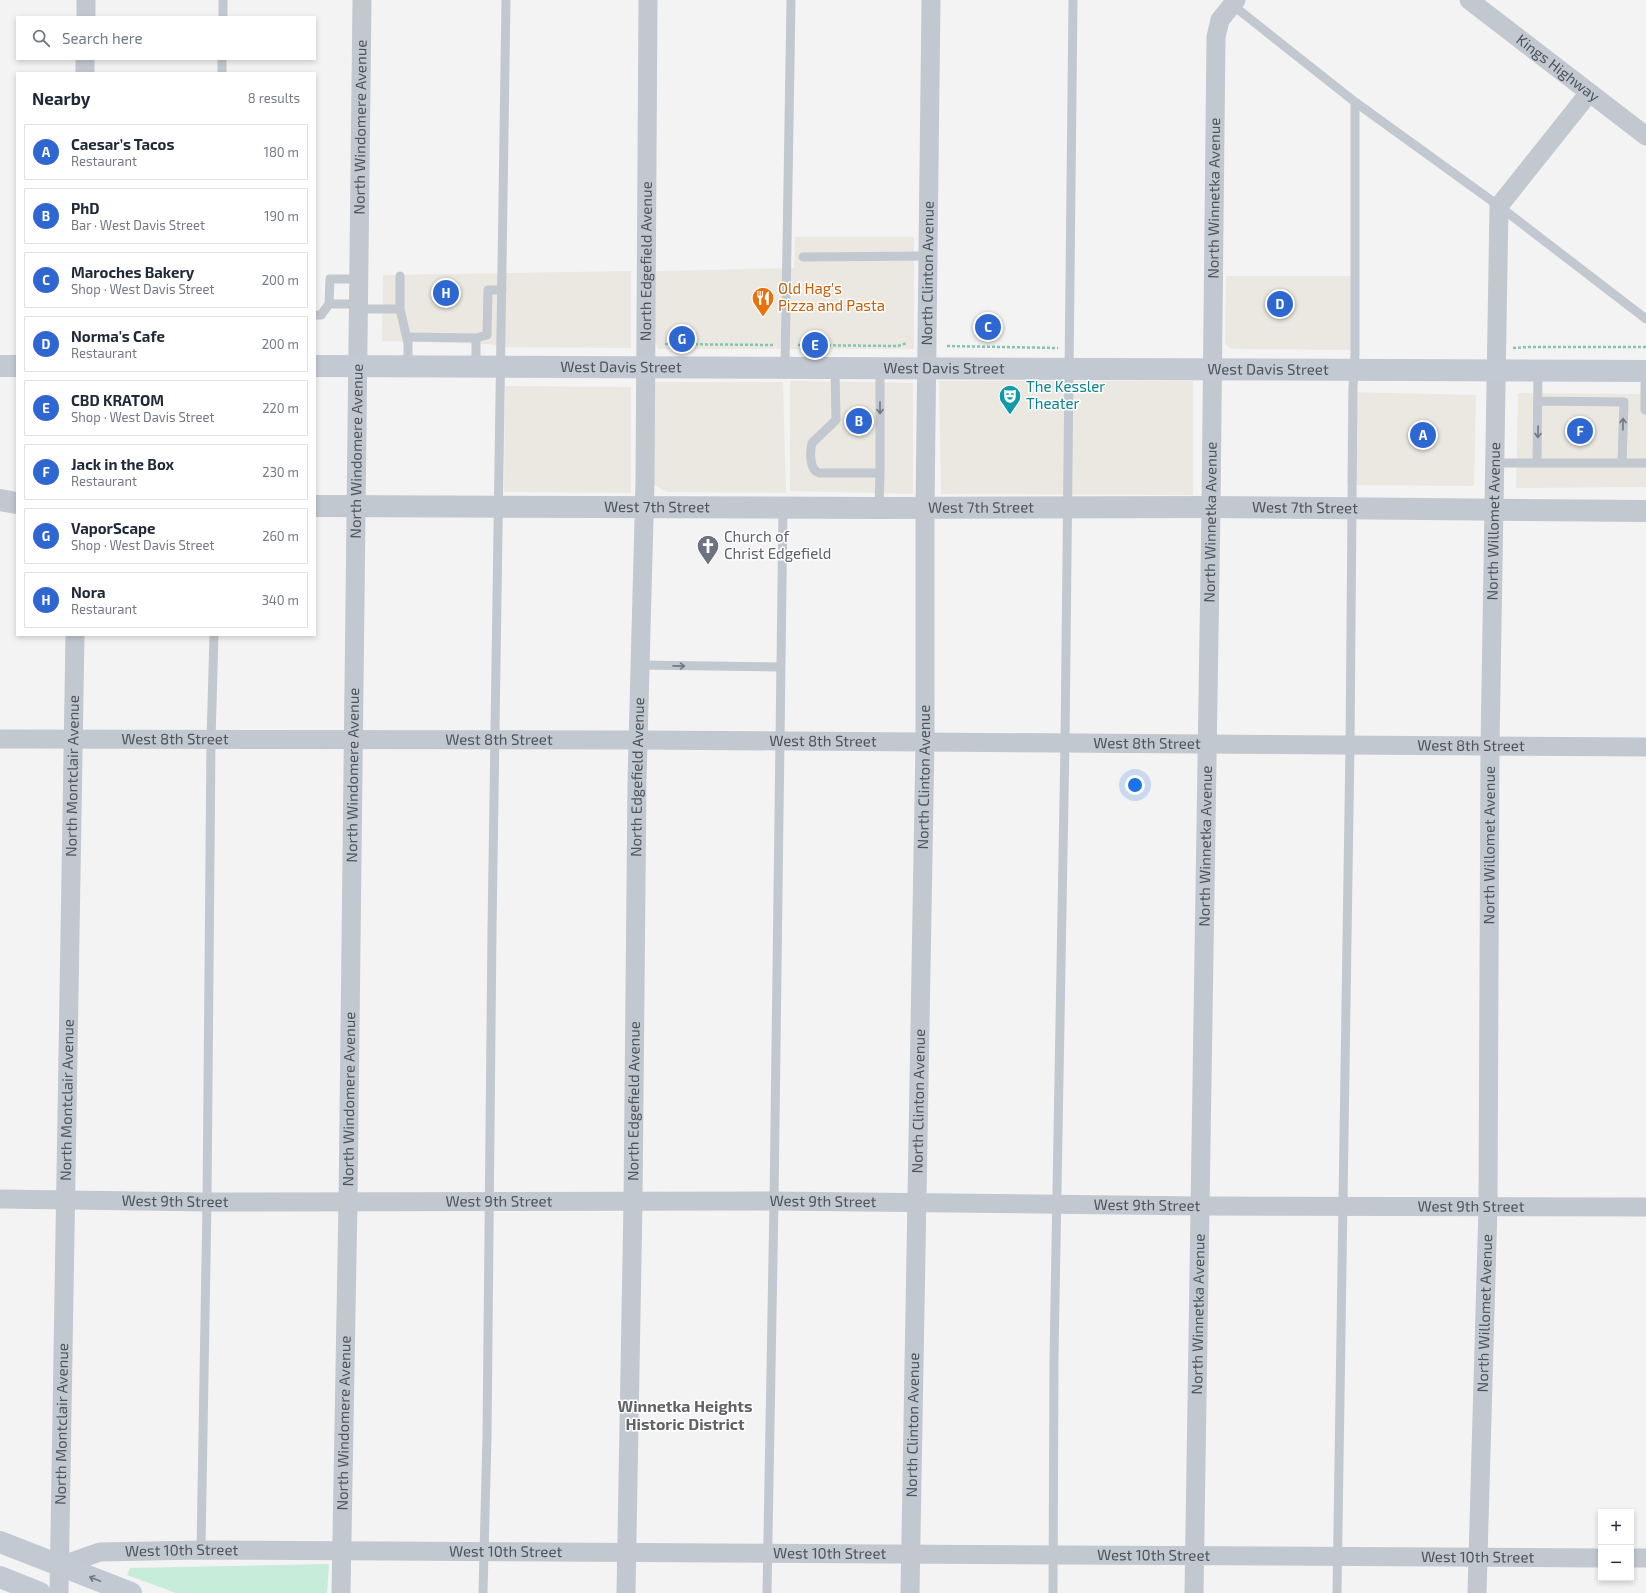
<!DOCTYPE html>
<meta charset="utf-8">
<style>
:root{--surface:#fff;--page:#f2f2f3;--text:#1f2937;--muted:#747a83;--line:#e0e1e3;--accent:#2e67d2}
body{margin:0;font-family:"Exo 2",sans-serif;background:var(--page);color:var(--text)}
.controls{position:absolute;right:12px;bottom:12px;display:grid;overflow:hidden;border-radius:0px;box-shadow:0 2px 6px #0003}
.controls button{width:36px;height:36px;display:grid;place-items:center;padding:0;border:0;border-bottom:1px solid var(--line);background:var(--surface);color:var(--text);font:20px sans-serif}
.you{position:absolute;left:1135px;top:785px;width:14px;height:14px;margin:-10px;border:3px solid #fff;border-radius:50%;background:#1a73e8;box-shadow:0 0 0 6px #1a73e833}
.badge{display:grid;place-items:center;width:26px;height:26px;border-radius:50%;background:var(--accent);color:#fff;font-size:13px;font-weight:700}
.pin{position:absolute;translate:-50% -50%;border:2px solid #fff;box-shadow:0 1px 4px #0006}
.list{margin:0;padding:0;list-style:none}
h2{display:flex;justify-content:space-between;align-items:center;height:52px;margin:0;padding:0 16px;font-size:17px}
h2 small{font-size:13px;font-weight:400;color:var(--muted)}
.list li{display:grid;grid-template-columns:26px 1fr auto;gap:12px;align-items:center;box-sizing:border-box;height:56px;margin:0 8px 8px;padding:0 8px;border:1px solid var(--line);border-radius:0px}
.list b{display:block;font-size:15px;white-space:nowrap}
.list p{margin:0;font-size:13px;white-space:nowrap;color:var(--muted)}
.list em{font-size:13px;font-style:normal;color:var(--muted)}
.icon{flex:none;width:22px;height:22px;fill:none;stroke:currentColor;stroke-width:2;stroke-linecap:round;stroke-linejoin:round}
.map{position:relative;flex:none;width:1646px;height:1593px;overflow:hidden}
.search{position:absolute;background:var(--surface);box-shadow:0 2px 6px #0003;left:16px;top:16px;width:300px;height:44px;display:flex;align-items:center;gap:10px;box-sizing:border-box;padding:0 14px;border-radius:0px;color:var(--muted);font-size:15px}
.panel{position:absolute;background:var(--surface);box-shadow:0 2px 6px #0003;left:16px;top:72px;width:300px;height:564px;border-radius:0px}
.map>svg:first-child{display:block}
</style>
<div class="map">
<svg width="1646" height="1593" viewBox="0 0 1646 1593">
<rect width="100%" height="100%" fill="#f4f3f3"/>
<path fill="#eae8e1" d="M795 237H914V349H658L655 342 656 271 794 268Z
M631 271V348L506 347 487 344 382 341 383 275Z
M1226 276H1352L1353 350 1232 349 1225 344Z
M790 381 913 383V494L790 491Z
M939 381H1193V495L941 494Z
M655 382H783L786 493 667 492 654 485Z
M505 386 631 387V493L504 492Z
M1348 392 1476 395 1474 486 1347 485Z
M1518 393 1646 394V487L1516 488Z"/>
<path fill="#c7ecd9" d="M329 1564 327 1593H176L127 1575 130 1568Z"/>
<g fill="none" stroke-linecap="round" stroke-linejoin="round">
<path stroke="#82c7ab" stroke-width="2.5" stroke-dasharray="3 2" stroke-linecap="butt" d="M665 344 773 345
M798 345 898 346 907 343
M947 346 1058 348
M1513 348 1528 347H1646"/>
<path stroke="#c2c8cf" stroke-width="9" d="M1230 3 1355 102V354L1353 387 1350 745 1337 1593
M223 17V0
M222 73V59
M1355 102 1499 206 1646 319
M803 257 929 256
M400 276V309L408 343V366
M329 304 330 279H359
M359 309H400
M315 315H321L329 304H359
M407 337 476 338
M476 366V338L487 335 488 290H502
M785 368 791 0
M835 369 836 420 812 443C810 451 809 470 819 473H880L879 508
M1645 371V410H1646
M1538 401 1624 402 1622 463
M1495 463H1646
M1537 463 1538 371
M880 473V369
M640 665 781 667
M201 1550 207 1202 211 740 214 635
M483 1593 487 1436 492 929 506 0
M767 1593 774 1201 783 508
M1053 1593 1054 1358 1065 743 1073 0"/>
<g stroke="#c2c8cf" stroke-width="19">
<path id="s1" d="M1469 0 1646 136"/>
<path d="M86 17V0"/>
<path d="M85 73V59"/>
<path id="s2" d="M0 739 638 740 1646 747"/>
<path id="s3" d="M0 1199 207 1202 774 1201 1201 1206 1646 1207"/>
<path d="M1631 1558H1646"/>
<path id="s4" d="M60 1566 100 1552 201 1550 1601 1558"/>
<path id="s5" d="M59 1593 75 635"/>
<path id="s6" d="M341 1593 348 1201 362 0"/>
<path id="s7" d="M626 1593 633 1202 637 781 645 482 648 0"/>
<path id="s8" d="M910 1593 925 742V508L931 0"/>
<path id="s9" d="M1194 1593 1211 507 1216 37 1220 20 1236 0"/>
<path id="s10" d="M1477 1593 1488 1206 1490 746 1499 206 1589 93"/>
</g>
<g stroke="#c2c8cf" stroke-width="22">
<path d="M0 500 17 503"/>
<path id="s11" d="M315 506 879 508 1211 507 1646 511"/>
</g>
<g stroke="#c3c9d3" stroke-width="22">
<path d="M0 366H17"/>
<path id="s12" d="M315 366 1646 371"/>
<path d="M0 1542 131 1593"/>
<path d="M0 1577 40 1593"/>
</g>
</g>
<defs><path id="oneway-shaft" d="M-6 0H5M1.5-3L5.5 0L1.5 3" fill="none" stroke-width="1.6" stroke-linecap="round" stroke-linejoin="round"/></defs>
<g stroke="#6f7780">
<use href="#oneway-shaft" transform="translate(880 408) rotate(90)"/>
<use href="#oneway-shaft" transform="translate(1623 424) rotate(-89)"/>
<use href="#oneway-shaft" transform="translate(1538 432) rotate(91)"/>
<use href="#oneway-shaft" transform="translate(679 666) rotate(1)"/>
</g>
<use stroke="#707781" href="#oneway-shaft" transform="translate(95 1579) rotate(-159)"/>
<defs>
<g id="restaurant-pin" transform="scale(1.15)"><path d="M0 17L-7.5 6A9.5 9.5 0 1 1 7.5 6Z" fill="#e8710a" stroke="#fff"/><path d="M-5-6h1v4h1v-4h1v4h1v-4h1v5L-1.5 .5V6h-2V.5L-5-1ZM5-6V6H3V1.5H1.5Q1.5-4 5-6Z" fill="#fff"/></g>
<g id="theatre-pin" transform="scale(1.15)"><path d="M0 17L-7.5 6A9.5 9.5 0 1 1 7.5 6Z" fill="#0f9aa8" stroke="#fff"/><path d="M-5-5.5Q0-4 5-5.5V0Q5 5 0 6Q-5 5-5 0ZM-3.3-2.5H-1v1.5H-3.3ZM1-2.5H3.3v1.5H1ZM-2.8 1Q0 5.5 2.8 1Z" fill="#fff"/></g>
<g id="church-pin" transform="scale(1.15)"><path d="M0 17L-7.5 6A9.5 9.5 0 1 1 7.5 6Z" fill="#6b7280" stroke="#fff"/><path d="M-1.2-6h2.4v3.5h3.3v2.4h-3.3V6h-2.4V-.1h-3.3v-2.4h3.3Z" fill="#fff"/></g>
</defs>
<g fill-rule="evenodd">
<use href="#restaurant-pin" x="763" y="298"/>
<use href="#theatre-pin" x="1010" y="396"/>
<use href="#church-pin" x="708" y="546"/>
</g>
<g text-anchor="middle" stroke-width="3" stroke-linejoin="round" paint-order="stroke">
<g font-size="15" fill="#4c545e" stroke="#fff">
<text dy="5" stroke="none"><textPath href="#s1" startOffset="112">Kings Highway</textPath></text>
<text dy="5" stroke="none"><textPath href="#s6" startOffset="1466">North Windomere Avenue</textPath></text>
<text dy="5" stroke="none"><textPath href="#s9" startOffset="1395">North Winnetka Avenue</textPath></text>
<text dy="5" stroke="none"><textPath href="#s7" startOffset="1332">North Edgefield Avenue</textPath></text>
<text dy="5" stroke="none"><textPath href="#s8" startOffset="1320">North Clinton Avenue</textPath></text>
<text dy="5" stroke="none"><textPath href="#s12" startOffset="306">West Davis Street</textPath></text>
<text dy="5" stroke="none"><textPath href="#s12" startOffset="629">West Davis Street</textPath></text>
<text dy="5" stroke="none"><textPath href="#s12" startOffset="953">West Davis Street</textPath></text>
<text dy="5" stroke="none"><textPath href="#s6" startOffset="1142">North Windomere Avenue</textPath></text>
<text dy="5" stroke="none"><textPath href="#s11" startOffset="342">West 7th Street</textPath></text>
<text dy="5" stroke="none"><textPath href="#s11" startOffset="666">West 7th Street</textPath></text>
<text dy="5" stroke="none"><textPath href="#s11" startOffset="990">West 7th Street</textPath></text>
<text dy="5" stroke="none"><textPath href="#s10" startOffset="1072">North Willomet Avenue</textPath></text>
<text dy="5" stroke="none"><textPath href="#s9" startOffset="1071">North Winnetka Avenue</textPath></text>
<text dy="5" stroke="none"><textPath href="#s2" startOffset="175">West 8th Street</textPath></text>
<text dy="5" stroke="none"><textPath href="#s2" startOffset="499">West 8th Street</textPath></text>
<text dy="5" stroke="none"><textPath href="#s2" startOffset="823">West 8th Street</textPath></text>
<text dy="5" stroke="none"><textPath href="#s2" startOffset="1147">West 8th Street</textPath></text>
<text dy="5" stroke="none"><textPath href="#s2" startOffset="1471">West 8th Street</textPath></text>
<text dy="5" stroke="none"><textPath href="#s6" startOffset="818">North Windomere Avenue</textPath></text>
<text dy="5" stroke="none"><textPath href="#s5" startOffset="817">North Montclair Avenue</textPath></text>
<text dy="5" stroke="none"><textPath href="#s7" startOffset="816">North Edgefield Avenue</textPath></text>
<text dy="5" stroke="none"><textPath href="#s8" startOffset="816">North Clinton Avenue</textPath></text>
<text dy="5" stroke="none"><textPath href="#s10" startOffset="748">North Willomet Avenue</textPath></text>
<text dy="5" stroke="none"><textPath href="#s9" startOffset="747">North Winnetka Avenue</textPath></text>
<text dy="5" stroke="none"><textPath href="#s6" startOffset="494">North Windomere Avenue</textPath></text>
<text dy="5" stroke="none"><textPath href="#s5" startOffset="493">North Montclair Avenue</textPath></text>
<text dy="5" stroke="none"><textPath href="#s7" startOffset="492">North Edgefield Avenue</textPath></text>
<text dy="5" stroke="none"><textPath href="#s8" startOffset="492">North Clinton Avenue</textPath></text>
<text dy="5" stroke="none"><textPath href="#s3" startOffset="175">West 9th Street</textPath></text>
<text dy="5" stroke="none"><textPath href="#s3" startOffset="823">West 9th Street</textPath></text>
<text dy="5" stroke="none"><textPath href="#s3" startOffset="499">West 9th Street</textPath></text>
<text dy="5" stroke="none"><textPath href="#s3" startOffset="1147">West 9th Street</textPath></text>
<text dy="5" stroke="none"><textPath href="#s3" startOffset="1471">West 9th Street</textPath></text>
<text dy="5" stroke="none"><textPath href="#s10" startOffset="280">North Willomet Avenue</textPath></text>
<text dy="5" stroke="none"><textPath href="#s9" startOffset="279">North Winnetka Avenue</textPath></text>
<text dy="5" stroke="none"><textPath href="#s6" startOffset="170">North Windomere Avenue</textPath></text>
<text dy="5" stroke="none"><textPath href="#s5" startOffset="169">North Montclair Avenue</textPath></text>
<text dy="5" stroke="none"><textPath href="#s8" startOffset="168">North Clinton Avenue</textPath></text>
<text dy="5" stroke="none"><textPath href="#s4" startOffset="124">West 10th Street</textPath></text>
<text dy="5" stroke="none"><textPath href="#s4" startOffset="448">West 10th Street</textPath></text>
<text dy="5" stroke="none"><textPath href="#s4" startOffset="772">West 10th Street</textPath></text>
<text dy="5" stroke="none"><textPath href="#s4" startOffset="1096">West 10th Street</textPath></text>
<text dy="5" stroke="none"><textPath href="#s4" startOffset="1420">West 10th Street</textPath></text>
</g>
<g font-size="15" fill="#c56008" stroke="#fff" text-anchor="start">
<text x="778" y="294">Old Hag's<tspan x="778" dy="17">Pizza and Pasta</tspan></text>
</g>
<g font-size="15" fill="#0d838f" stroke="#fff" text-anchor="start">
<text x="1026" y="392">The Kessler<tspan x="1026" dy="17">Theater</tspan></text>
</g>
<g font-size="15" fill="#5b616d" stroke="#fff" text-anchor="start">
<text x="724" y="542">Church of<tspan x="724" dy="17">Christ Edgefield</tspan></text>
</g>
<g font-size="16" font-weight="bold" fill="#5f6266" stroke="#fff">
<text x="685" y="1412">Winnetka Heights<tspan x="685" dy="18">Historic District</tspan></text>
</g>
</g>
</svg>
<div class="controls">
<button>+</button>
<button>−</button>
</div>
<div class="you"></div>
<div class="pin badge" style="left:1423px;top:435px">A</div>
<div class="pin badge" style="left:859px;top:421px">B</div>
<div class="pin badge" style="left:988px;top:327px">C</div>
<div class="pin badge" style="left:1280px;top:304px">D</div>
<div class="pin badge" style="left:815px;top:345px">E</div>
<div class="pin badge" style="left:1580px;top:431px">F</div>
<div class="pin badge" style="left:682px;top:339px">G</div>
<div class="pin badge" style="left:446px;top:293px">H</div>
<div class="search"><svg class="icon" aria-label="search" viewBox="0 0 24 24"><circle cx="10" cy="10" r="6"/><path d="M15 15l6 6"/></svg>Search here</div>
<section class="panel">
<h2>Nearby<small>8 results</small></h2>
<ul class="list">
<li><span class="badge">A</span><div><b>Caesar’s Tacos</b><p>Restaurant</p></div><em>180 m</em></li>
<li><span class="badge">B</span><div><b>PhD</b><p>Bar · West Davis Street</p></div><em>190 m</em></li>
<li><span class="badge">C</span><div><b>Maroches Bakery</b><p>Shop · West Davis Street</p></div><em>200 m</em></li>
<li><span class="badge">D</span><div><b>Norma's Cafe</b><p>Restaurant</p></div><em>200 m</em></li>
<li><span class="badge">E</span><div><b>CBD KRATOM</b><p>Shop · West Davis Street</p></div><em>220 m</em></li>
<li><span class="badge">F</span><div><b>Jack in the Box</b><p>Restaurant</p></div><em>230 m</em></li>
<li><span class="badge">G</span><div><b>VaporScape</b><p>Shop · West Davis Street</p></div><em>260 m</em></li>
<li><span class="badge">H</span><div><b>Nora</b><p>Restaurant</p></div><em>340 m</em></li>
</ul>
</section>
</div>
